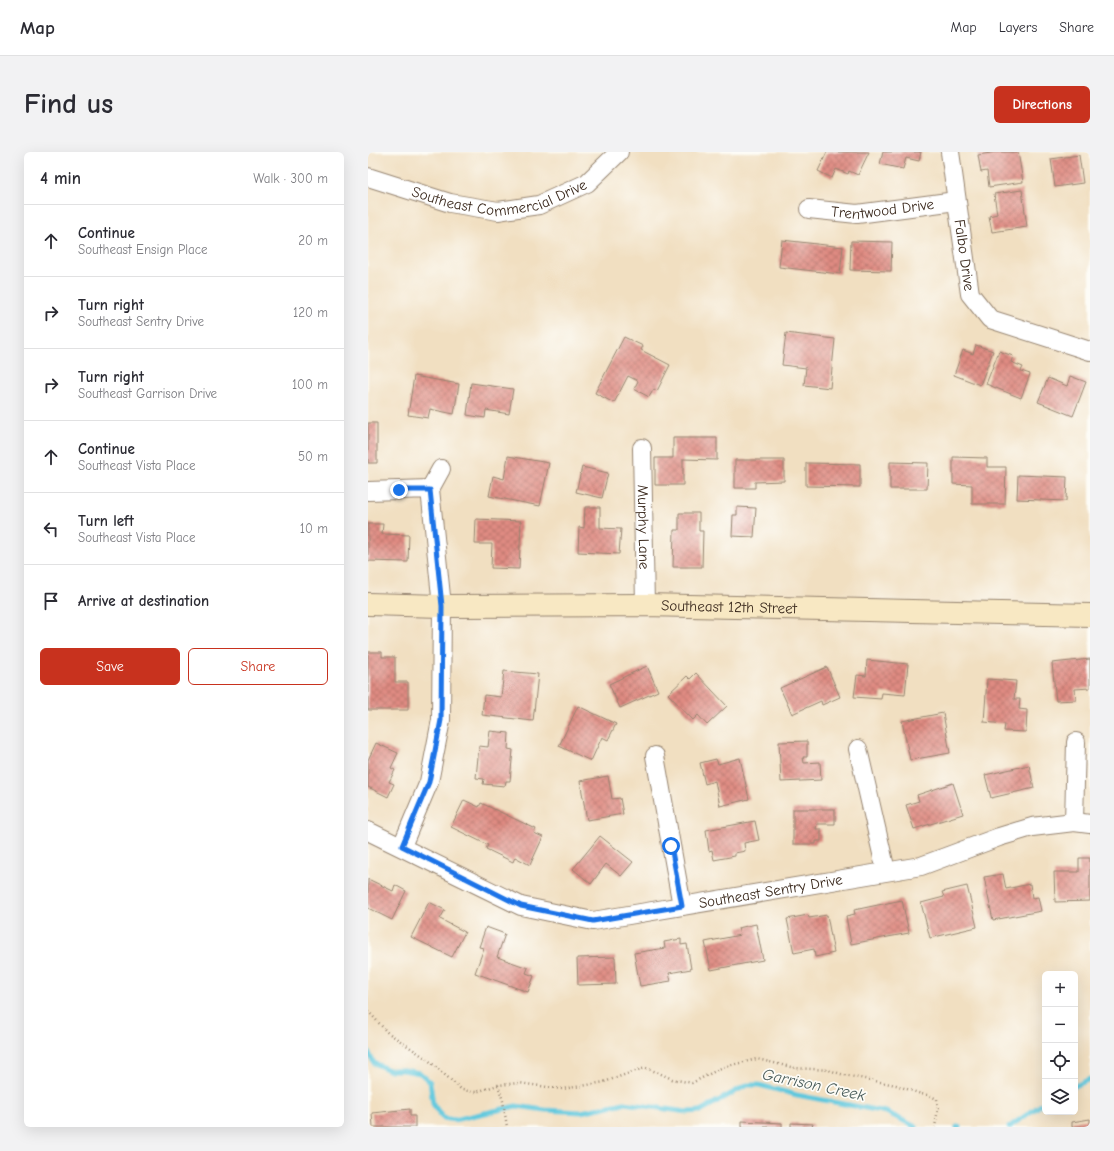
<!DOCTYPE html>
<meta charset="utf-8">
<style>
:root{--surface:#fff;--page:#f2f2f3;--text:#2b2b33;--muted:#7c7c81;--line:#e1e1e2;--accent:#c8321e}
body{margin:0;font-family:"Comic Neue",sans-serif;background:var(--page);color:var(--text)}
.controls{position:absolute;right:12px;bottom:12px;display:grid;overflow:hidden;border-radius:6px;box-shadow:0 4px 16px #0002}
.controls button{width:36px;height:36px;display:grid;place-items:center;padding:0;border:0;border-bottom:1px solid var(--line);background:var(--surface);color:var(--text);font:20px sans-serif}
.stop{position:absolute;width:12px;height:12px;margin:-9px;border:3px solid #1a73e8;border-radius:50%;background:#fff}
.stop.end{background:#1a73e8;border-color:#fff;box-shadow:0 1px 4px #0008}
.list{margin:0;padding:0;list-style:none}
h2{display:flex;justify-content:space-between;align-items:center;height:52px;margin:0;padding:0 16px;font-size:17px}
h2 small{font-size:13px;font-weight:400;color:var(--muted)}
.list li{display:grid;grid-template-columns:26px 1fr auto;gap:12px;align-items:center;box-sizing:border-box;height:72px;padding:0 16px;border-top:1px solid var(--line)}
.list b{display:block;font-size:15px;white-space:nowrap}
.list p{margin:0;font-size:13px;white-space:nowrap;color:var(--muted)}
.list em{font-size:13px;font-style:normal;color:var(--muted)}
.actions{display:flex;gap:8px;padding:12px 16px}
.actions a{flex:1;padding:9px 0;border:1px solid var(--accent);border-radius:6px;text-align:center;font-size:14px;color:var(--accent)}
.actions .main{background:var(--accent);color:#fff}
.icon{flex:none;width:22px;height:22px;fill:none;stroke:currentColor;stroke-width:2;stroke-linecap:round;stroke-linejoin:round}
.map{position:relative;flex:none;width:722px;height:975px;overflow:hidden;border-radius:6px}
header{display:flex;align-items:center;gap:24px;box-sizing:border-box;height:56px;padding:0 20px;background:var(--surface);border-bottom:1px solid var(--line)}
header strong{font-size:19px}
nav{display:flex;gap:22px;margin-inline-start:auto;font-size:14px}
.intro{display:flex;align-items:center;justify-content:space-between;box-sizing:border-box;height:96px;padding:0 24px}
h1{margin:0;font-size:28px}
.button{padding:10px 18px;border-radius:6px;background:var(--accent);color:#fff;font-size:14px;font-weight:700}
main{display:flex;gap:24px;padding:0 24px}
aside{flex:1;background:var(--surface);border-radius:6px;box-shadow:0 4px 16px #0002}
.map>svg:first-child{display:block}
</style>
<header>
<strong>Map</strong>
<nav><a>Map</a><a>Layers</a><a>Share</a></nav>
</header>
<div class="intro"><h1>Find us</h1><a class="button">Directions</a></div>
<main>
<aside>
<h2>4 min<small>Walk · 300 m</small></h2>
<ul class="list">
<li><svg class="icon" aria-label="ahead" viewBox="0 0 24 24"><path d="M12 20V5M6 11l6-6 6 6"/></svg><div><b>Continue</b><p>Southeast Ensign Place</p></div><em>20 m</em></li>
<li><svg class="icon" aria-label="right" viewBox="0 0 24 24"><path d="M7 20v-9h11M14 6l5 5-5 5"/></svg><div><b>Turn right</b><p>Southeast Sentry Drive</p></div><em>120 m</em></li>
<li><svg class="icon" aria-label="right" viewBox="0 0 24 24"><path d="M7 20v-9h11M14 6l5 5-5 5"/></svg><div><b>Turn right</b><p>Southeast Garrison Drive</p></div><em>100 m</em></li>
<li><svg class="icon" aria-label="ahead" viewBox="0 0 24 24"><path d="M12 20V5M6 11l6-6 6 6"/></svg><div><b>Continue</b><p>Southeast Vista Place</p></div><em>50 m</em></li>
<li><svg class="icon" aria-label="left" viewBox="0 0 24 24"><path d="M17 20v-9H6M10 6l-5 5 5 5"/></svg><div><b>Turn left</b><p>Southeast Vista Place</p></div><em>10 m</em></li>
<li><svg class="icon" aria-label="arrive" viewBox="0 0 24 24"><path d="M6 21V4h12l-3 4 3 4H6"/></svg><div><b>Arrive at destination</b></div></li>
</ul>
<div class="actions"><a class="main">Save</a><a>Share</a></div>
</aside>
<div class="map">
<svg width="722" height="975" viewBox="0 0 722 975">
<defs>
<pattern id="building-cross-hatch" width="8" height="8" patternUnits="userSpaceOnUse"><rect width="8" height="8" fill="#df8b82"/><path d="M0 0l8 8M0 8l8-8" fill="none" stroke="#b6726a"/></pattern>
</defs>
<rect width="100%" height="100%" fill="#fdfcf7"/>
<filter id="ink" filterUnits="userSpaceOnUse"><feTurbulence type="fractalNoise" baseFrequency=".025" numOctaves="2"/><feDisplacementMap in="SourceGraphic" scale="8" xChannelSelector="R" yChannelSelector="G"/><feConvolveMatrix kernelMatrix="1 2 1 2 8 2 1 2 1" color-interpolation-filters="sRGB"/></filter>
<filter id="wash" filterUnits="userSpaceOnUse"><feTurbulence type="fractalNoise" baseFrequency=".012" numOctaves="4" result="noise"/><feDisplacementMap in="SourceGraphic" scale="16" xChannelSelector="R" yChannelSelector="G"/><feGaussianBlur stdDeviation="0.9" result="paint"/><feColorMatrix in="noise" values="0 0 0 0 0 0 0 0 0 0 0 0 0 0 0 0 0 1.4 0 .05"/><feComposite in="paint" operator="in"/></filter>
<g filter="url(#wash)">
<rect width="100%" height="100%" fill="#f1dfc1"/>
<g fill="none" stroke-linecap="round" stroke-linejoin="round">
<path stroke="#60c8dd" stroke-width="5" d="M0 899 6 911 21 918H35L52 921 62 930 65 952 75 966 86 968 148 954 177 958 213 960 256 951 319 960 332 959 379 933H391L429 943 518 960 548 975
M707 934 722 927
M589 975H591
M641 975 677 950"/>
</g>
<g id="blocks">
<path fill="url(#building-cross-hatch)" d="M459 0H501L490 23 481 19 480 22 468 17 464 26 450 19Z
M515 0H553L551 9 538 6 535 17 512 12Z
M629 0H650L655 30 621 35 619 19 613 20 610 3Z
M711 3 715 31 687 35 683 7Z
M654 38 659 75 624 80 621 64 629 62 626 42Z
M414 88 475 95 472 122 411 115Z
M483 89 524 90 523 119 482 118Z
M418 181 467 187 462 236 436 233 438 216 414 213Z
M256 185 275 194 273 198 302 213 289 239 286 237 281 245 266 237 270 229 260 224 246 251 227 241Z
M608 193 625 199 612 233 586 223 595 198 605 202Z
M631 199 645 204 643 210 655 215 653 219 662 222 653 246 618 232Z
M46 224 91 232 86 262 62 257 60 266 40 263Z
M702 224 718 230 705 264 670 250 680 226 699 234Z
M103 231 145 237 141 262 118 258 117 266 99 263Z
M0 271H9V311H0Z
M305 286H349V308L315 307V333H287V306H305Z
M140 304 181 311 172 354 121 344 125 324 136 327Z
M585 305 619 306V315H638L637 352H604V333L585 332Z
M367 308H416V329L387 330V336H367Z
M522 310 560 311 559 337H522Z
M438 311 492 312V335L438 334Z
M214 315 240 321 234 346 208 340Z
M650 323 699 325 698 349 649 347Z
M217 355H232V376L253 377 251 402 210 400 211 375 216 376Z
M369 355 388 356 386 385 364 384 365 363H369Z
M311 361H331V379H335L334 415H305L306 378H311Z
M108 367 153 369 151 417 123 416 124 392H107Z
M0 372H15L14 382 41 383 40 410 0 409Z
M0 500H14V505H27V530H40V558H0Z
M722 507V536L707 537 708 548 688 549 684 511Z
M499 508 540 512 537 543 514 541 513 547 486 545 489 523 498 524Z
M279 514 290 539 252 556 241 532Z
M459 515 472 545 454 553 453 549 424 562 412 536Z
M136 519 170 522 165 569 114 563 116 543 133 545Z
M328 521 359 554 339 573 330 563 325 568 300 542 319 524 322 527Z
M619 527 648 529 646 547H652L651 557 659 558 658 580 636 579 637 572 616 570Z
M210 554 248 572 240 588 234 585 223 609 191 594Z
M575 561 582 601 542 608 534 569Z
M122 579 141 581 140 597 145 598 142 629H138L137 634 115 632 116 627 108 626 111 594 120 595Z
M439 589V605H435L436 611 452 610 453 628 413 630 411 590Z
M8 591 30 601 23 616 27 618 21 630 26 632 20 645 0 635V608Z
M372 606 381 647 352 654 347 629 337 632 332 611 348 607 350 612Z
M661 613 666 636 623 646 617 623Z
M240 624 244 647 252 646 255 662 219 668 212 629Z
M585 631 595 662 546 677 538 653 551 649 549 643Z
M96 648 111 655 113 651 168 677 166 681 175 685 162 713 147 705 145 710 118 697 120 693 83 675Z
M425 657H467V672H449L448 677H453V689H448V692H425Z
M387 669 391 688 376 691 377 699 367 701V704L346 708 344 698 341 699 338 678Z
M232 684 265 710 253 724 238 712 223 732 205 717Z
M711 706H722V749L687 750 686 720H711Z
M635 722 638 737 662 732 664 746 670 745 673 759 625 768 616 725Z
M0 727 25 739 27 733 38 739 24 768 0 756Z
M599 734 609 775 562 786 553 751 576 745 574 740Z
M534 748 541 781 483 792 478 764 487 762 486 758Z
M61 750 77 758 72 767 97 780 84 805 43 785Z
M440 763 441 766 459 763 466 801 447 805 446 797 426 801 419 767Z
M388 772 395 808 343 818 337 790 372 783 370 776Z
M118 775 137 782 129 805 160 816 158 821 166 824 160 840 107 821 116 796 111 795Z
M313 787V793L319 792 323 817 301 821 303 829 272 834 266 801 297 796 296 790Z
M247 805 248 832 210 833 209 806Z
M42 957V964H47V975H5L4 961Z
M722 967V975H704V970Z
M374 969 414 971V975H374Z
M423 971 445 972 444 975H423Z"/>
</g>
</g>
<g filter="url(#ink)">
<use href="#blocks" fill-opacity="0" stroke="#968470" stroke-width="1"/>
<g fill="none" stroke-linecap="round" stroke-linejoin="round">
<g stroke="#968470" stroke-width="20">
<g id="minor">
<path id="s1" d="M582 0 602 142 622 167 722 199"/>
<path id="s2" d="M0 25 82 51 130 59 171 53 219 31 251 0"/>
<path id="s3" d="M441 57 489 62 588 49"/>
<path id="s4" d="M274 296 277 453"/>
<path d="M62 337 73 317"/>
<path d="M0 339 62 337 74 454 73 568 61 630 34 694"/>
<path d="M490 597 518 719"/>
<path d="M287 604 314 754"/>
<path d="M706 670 708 590"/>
<path id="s5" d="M0 679 153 754 225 769 553 714 631 685 664 675 706 670 722 672"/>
</g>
</g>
<g stroke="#968470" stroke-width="24">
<g id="secondary">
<path id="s6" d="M0 452 74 454 277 453 722 463"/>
</g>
</g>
<path stroke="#968470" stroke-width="2.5" stroke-dasharray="1 3" stroke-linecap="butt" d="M0 859 19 880 59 907 94 938 108 940 130 933 151 931 194 937 214 934 236 930 270 918 278 916 291 921 304 927 324 931 355 915 389 907 427 916 461 918 476 923 528 933 553 942 560 943 569 947 570 956 567 975
M130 933 135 949 139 975"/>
<use href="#minor" stroke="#fff" stroke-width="18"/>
<use href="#secondary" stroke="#f8e8c3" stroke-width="22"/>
</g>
</g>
<g fill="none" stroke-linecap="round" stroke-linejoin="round" filter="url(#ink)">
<path stroke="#1a73e8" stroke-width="5" d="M31 338H62L74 454 73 568 61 630 34 694 153 754 225 769 314 754 303 694"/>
</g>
<g text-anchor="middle" stroke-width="3.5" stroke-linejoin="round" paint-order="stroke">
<g font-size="15" fill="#3b2a1e" stroke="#fdfcf7">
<text dy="5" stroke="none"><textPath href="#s2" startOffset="137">Southeast Commercial Drive</textPath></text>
<text dy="5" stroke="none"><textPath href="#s3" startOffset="74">Trentwood Drive</textPath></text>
<text dy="5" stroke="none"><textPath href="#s1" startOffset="104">Falbo Drive</textPath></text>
<text dy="5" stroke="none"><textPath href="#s4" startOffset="79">Murphy Lane</textPath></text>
<text dy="5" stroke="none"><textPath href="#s6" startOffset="361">Southeast 12th Street</textPath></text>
<text dy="5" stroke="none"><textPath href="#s5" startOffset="424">Southeast Sentry Drive</textPath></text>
</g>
<g font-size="16" font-style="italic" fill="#465957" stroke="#fdfcf7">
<text transform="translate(446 932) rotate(12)" y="6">Garrison Creek</text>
</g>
</g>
</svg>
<div class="controls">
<button>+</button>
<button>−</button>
<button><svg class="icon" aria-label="locate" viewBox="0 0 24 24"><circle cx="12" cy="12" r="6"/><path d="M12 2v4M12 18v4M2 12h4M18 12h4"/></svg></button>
<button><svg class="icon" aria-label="layers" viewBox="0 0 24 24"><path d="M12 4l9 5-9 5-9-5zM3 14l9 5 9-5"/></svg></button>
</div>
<div class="stop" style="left:303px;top:694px"></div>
<div class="stop end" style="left:31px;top:338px"></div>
</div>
</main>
